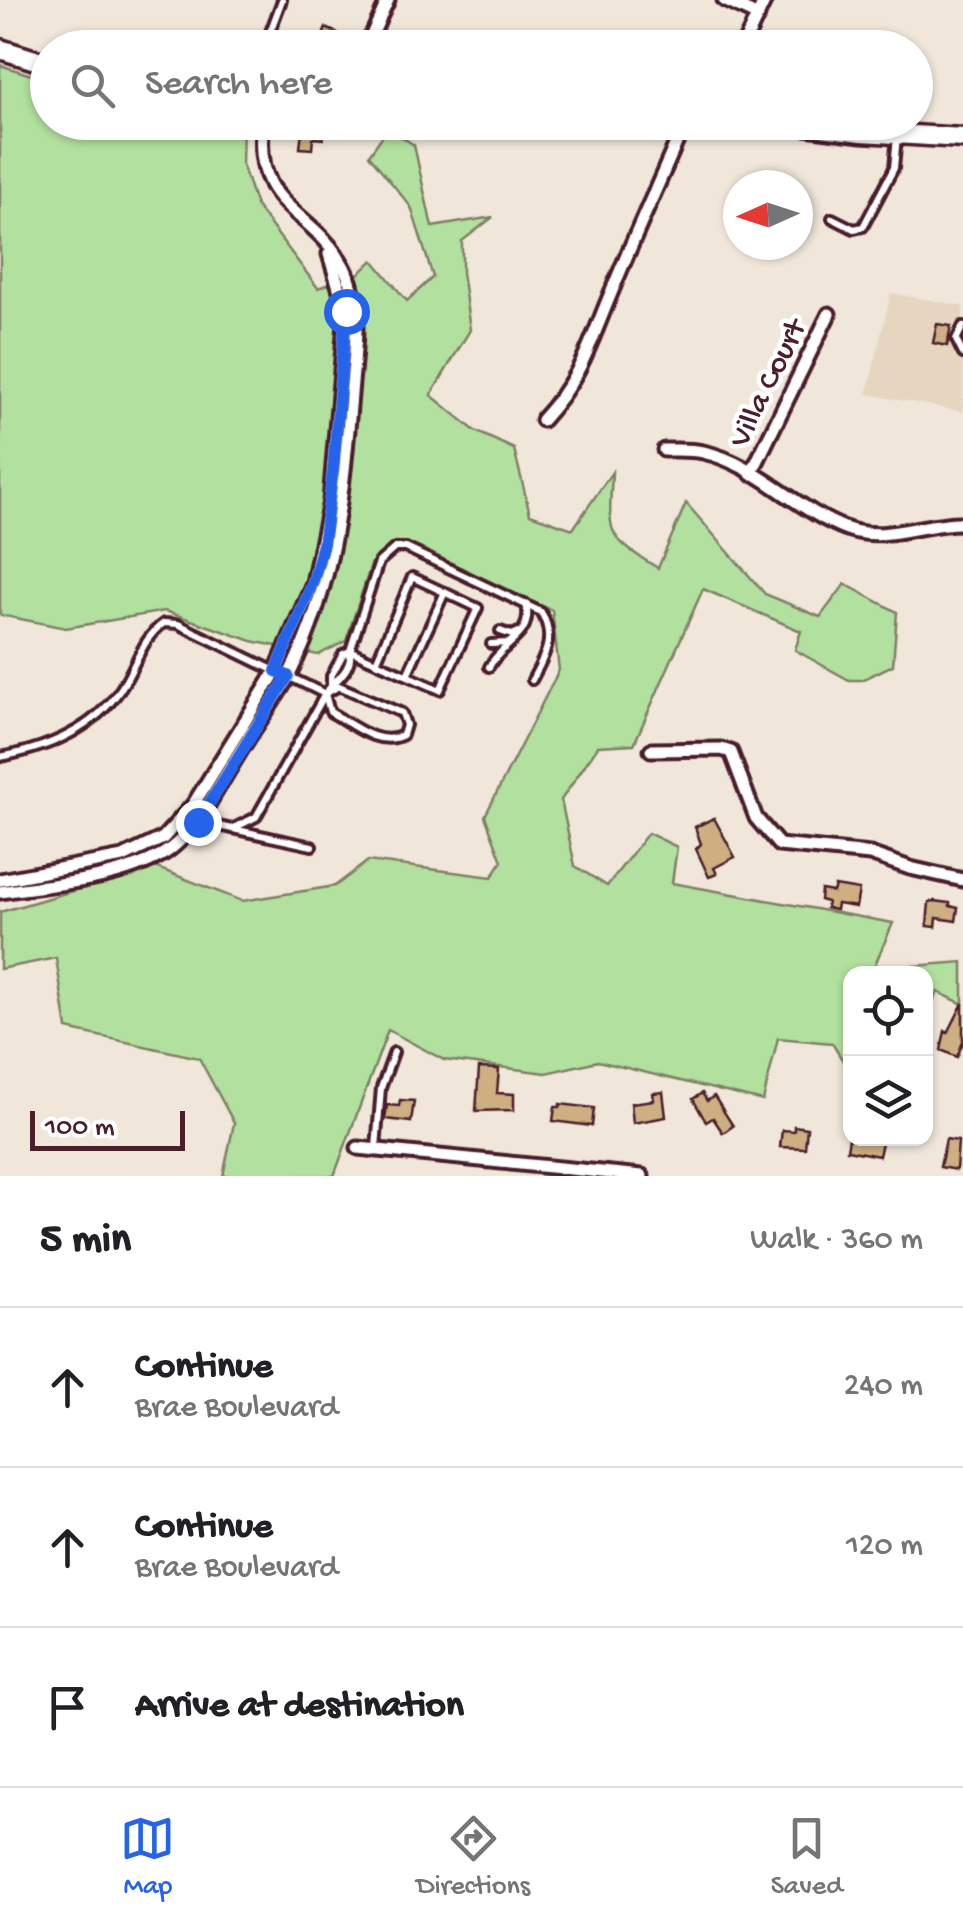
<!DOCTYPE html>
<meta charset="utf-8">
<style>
:root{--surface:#fff;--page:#f6f6f6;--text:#202124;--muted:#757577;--line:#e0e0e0;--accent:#2563eb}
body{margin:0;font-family:"Gochi Hand",sans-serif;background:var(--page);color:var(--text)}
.controls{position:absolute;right:30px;bottom:30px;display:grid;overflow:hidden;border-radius:20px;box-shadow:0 2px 8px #0004}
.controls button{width:90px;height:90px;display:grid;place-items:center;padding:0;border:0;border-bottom:2px solid var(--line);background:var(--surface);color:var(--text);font:50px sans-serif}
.compass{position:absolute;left:723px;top:170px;width:90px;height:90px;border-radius:50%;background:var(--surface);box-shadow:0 2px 8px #0004;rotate:267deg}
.scale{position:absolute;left:30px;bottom:25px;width:155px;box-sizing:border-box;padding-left:10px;border:5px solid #4a1f2b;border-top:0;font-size:28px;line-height:35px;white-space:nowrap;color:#4a1f2b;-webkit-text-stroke:8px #fff;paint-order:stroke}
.stop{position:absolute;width:30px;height:30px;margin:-22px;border:8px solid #2563eb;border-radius:50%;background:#fff}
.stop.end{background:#2563eb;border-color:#fff;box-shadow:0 2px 10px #0008}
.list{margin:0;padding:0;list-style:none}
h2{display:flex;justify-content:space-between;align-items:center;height:130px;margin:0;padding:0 40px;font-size:42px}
h2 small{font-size:32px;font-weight:400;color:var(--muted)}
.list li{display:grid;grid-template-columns:65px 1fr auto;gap:30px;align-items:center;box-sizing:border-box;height:160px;padding:0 40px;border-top:2px solid var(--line)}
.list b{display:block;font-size:38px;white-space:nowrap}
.list p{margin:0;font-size:32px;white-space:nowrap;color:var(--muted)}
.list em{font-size:32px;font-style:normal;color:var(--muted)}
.icon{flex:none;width:55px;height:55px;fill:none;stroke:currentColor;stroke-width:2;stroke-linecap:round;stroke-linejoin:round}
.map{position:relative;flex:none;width:963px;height:1176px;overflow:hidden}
.search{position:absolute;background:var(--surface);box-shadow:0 2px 8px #0004;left:30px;right:30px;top:30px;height:110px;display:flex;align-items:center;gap:25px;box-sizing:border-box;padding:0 35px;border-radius:55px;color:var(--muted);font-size:38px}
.sheet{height:610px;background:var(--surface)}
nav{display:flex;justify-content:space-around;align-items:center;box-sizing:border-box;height:140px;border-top:2px solid var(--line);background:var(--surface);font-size:28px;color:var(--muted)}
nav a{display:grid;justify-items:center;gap:5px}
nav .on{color:var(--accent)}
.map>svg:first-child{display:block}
</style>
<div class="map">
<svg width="963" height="1176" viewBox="0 0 963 1176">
<rect width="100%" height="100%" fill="#f0e7da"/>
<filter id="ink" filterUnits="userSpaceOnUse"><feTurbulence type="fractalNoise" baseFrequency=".01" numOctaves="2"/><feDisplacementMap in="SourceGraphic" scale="20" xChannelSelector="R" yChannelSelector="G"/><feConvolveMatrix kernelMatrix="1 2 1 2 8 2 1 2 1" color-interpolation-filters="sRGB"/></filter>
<g filter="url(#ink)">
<path fill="#e6d6c0" d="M891 293 963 306V412L867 394Z"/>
<path fill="#b2e09f" stroke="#7e8065" stroke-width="2.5" d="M0 65 47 80 48 122 243 123 242 164 256 206 318 288 360 273 373 260 407 301 433 277 411 207 369 155 388 128 414 145 432 227 493 217 462 241V272L470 330 431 395 475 431 514 449 530 514 573 529 612 472C609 534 603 535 658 568L686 503 765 594 820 617 845 584 897 612 893 665 862 680H849L795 650 801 631 703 589 634 744 598 746 561 800 575 866 607 886 648 833 677 847 672 883 893 923 873 969 963 962V1004L938 992 926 1011V974H850V1060L843 1061 832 1043 778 1038 763 1101 598 1061 546 1073 444 1060 388 1030 334 1176H223L234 1123 199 1058 67 1029 56 958 0 969V912L155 867 242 901 335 886 368 861 492 877 502 861 485 816 559 670 552 610 396 542 372 562 346 641 318 655 252 641 165 611 66 628 0 615Z"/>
<path fill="#cdaf82" stroke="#4a1f2b" stroke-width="2.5" d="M326 28 346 37 343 45 325 48 328 41 322 38Z
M282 38 306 39V48H282Z
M311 122H325L323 139 313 138 312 149 300 148 302 130 310 131Z
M937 324 951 326 947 346 933 343Z
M714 818 735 857 714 868 717 874 709 877 696 849 701 844 695 827Z
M835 886 859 890 856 907 837 904 836 910 826 908 827 902 820 900 821 890 833 892Z
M934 901 950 903V906L958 908 956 921 937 918 936 927 927 926 929 902Z
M963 1003V1042L957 1057 941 1050 945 1031 948 1033Z
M479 1068 499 1069 497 1093 514 1094V1110L476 1111Z
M663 1092 666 1117 633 1123 631 1103 654 1100 653 1093Z
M702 1093 707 1101 714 1096 733 1126 723 1133 713 1118 706 1122 693 1099Z
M400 1100 414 1101 411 1122 385 1119 387 1105 399 1106Z
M560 1104 594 1108 592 1126 553 1121 555 1107H560Z
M794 1126 807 1128 805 1148 780 1147 782 1130 794 1131Z
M849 1138H883L879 1156 847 1150Z
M946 1139 958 1141 956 1170 940 1167Z"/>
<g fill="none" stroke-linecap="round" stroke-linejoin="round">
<g stroke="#4a1f2b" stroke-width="14">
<path id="lane" d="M264 48 282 0
M832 218 854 229 863 227 894 168 897 136
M963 326 956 340 963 354
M500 631 512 635 519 632
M491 644 509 643 512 640
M351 651 440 690 478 608 412 577 376 662
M489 667C502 642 534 637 526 604
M286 675 325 694 330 712C352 724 378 748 403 735L406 725 402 713 339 686 325 694
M407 675 445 592
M331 685V676L343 654 350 651
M0 757C49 748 99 727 125 682 137 662 144 636 164 623L178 624 275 671
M200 822 312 846
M232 829 256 817 325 694C334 680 353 671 350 651L379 562 395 548H406L541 612C556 638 545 656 532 680
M376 1148 381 1088 394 1052"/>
</g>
<g stroke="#4a1f2b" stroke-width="19">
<path id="street" d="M724 0 758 16
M366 48 388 0
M742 48 765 0
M542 420C582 376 589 345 611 293 635 235 661 179 685 122
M664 450C677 450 690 449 703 452 756 463 797 511 847 529 885 543 924 522 963 523
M751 474 829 314
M651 750 721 749 731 752 756 818 779 845 870 854 910 868 963 880
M0 880 123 857 163 838 193 805 276 671 313 583 330 501 346 311 329 254
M0 892C53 884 116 881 163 854 176 847 188 832 198 822 216 791 234 761 253 731 265 712 280 693 290 673 335 585 343 491 351 394 354 354 364 304 344 267 312 207 251 210 263 122
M358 1148 642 1176"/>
</g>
<g stroke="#4a1f2b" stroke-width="25">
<path id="secondary" d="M0 49 48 64
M782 122 862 132 963 138"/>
</g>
<use href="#lane" stroke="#fff" stroke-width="6"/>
<use href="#street" stroke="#fff" stroke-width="11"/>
<use href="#secondary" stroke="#fff" stroke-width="18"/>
</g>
</g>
<g fill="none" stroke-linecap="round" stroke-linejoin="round" filter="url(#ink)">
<path stroke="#2563eb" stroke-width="12" d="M198 822 288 676 276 671 313 582 323 544 333 471 346 311"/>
</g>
<g text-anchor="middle" stroke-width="9" stroke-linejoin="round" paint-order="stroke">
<g font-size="32" fill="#4a1f2b" stroke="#fff">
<text transform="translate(765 382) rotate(-64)" y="11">Villa Court</text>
</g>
</g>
</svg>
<div class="controls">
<button><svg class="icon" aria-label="locate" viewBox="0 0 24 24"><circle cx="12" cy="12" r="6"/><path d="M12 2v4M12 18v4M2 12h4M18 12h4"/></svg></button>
<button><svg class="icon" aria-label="layers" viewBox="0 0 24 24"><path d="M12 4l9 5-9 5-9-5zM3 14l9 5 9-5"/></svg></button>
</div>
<svg class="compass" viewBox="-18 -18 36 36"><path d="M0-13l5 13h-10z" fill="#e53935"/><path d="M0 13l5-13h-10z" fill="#757577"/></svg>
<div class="scale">100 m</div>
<div class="stop" style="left:346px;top:311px"></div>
<div class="stop end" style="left:198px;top:822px"></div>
<div class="search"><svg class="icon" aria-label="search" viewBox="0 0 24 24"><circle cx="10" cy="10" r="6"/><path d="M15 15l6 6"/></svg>Search here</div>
</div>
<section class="sheet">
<h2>5 min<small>Walk · 360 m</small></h2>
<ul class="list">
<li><svg class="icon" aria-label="ahead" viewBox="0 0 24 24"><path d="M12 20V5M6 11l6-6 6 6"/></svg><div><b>Continue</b><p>Brae Boulevard</p></div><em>240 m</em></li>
<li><svg class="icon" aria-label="ahead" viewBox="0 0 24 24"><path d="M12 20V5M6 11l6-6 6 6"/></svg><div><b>Continue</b><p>Brae Boulevard</p></div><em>120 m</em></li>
<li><svg class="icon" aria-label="arrive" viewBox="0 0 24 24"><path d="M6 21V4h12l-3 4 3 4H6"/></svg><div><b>Arrive at destination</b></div></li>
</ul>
</section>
<nav>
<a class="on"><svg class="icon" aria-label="map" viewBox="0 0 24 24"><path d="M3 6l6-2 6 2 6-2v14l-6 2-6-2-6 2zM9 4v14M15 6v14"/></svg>Map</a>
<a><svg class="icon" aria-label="directions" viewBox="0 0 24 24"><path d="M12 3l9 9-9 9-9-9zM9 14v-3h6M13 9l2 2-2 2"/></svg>Directions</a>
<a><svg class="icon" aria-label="saved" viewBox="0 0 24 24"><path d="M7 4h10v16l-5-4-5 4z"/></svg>Saved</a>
</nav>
